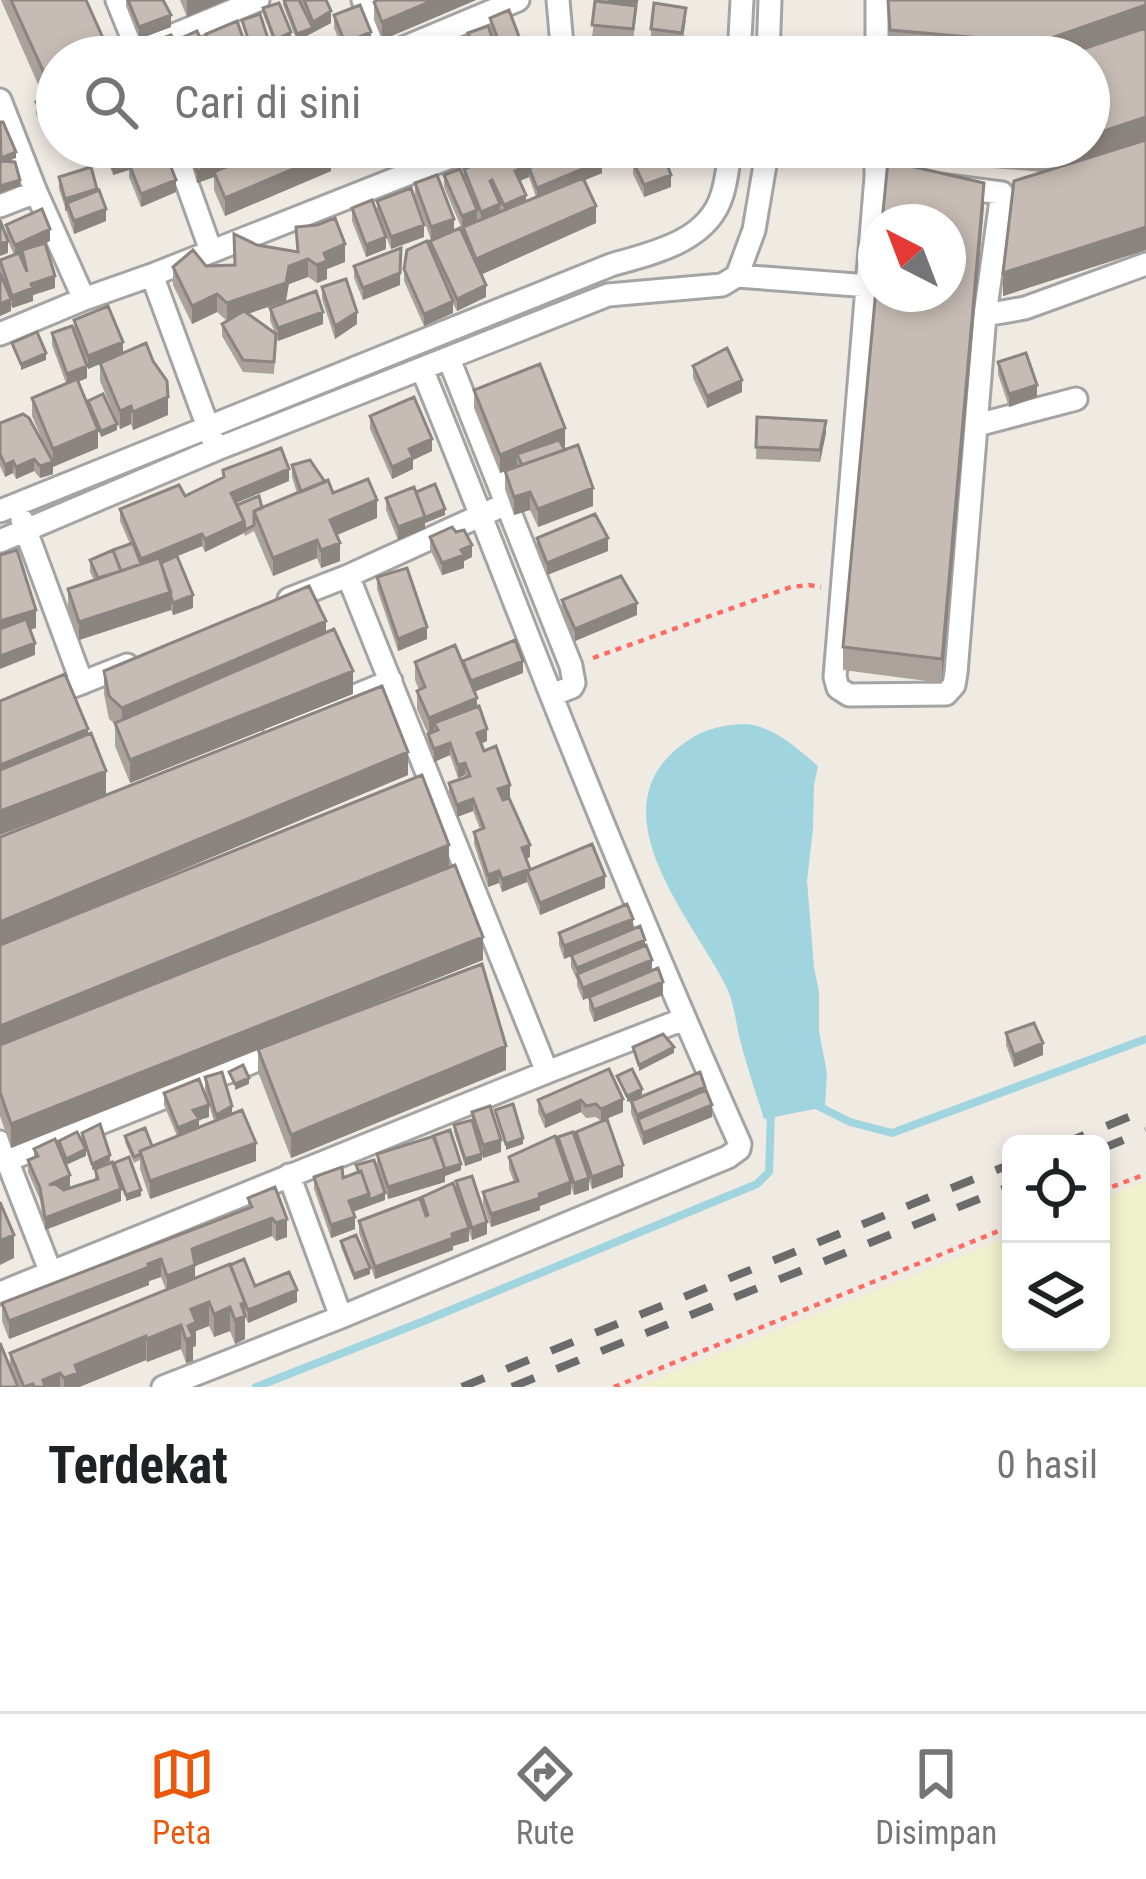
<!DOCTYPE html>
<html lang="id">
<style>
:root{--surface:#fff;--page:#f2f2f2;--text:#202124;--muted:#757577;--line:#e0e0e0;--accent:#ea580c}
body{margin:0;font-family:"Roboto Condensed",sans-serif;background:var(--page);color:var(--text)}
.controls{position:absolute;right:36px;bottom:36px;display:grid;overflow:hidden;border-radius:18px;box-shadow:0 6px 18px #0003}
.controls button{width:108px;height:108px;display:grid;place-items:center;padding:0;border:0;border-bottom:3px solid var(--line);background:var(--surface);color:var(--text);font:60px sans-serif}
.compass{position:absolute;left:858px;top:204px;width:108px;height:108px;border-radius:50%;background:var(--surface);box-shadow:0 6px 18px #0003;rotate:318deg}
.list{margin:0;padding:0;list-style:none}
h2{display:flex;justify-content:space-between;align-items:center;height:156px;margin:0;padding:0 48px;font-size:51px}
h2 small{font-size:39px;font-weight:400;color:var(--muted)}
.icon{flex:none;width:66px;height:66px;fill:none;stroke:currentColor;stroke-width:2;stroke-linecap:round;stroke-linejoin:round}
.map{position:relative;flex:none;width:1146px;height:1387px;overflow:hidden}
.search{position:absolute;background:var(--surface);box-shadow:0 6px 18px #0003;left:36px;right:36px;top:36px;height:132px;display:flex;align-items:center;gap:30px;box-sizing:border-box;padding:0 42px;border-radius:66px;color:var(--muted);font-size:45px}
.sheet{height:324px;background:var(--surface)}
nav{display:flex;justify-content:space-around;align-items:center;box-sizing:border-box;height:168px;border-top:3px solid var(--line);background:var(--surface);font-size:33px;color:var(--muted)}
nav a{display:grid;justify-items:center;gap:6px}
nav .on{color:var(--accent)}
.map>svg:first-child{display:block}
</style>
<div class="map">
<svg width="1146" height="1387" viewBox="0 0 1146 1387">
<rect width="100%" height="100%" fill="#efeae2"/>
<path fill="#eff0cc" d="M1146 1181V1387H636L1011 1236V1342H1101V1199Z"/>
<path fill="#a0d5e0" d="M746 724C775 727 796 748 818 766L814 785 813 829 807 881 814 967 819 992V1031L827 1073 825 1107 764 1119C756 1093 747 1067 740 1040 736 1023 734 1002 726 986 695 923 602 821 671 754 695 732 714 725 746 724Z"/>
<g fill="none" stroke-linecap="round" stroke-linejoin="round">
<path stroke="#a0d5e0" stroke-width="8" d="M816 1105 850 1122 892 1133 1146 1039
M256 1387 424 1321 757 1184 769 1172 771 1113"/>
<g stroke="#a4a4a4" stroke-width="27">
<path id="street" d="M117 0 140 57
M363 0 385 56
M558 0 563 57
M877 0V57
M138 50 258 0
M382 57 518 0
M739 57 742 0
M768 57 770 0
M0 100 36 192 84 299 0 334
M174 147 211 251
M876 177 1002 193 985 315 956 673 954 685 946 694 849 695 838 688 835 677Z
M876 177V147
M0 206 36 192
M737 276 754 230 768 147
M84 299 152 275
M985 315 1025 308 1146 264
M449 359 571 666 574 683 572 687 552 695
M977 425 1076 399
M212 438 152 275 476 147
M0 511 611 265C652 253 708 242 722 195 727 180 728 163 731 147
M22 520 82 683
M0 541 217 449 608 295 722 285 737 276 869 286
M348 576 495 509
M0 715 127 665
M275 729 391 681
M547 1072 684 1019
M0 1142 51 1273
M8 1160 280 1051
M289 1175 341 1317
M0 1293 547 1072 348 576 289 599
M163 1387 341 1317 728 1157 739 1149 740 1144C672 992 608 838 546 682 505 578 465 473 422 369"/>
</g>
<path stroke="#ff6c64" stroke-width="4.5" stroke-dasharray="6 6" stroke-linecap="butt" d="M593 658 791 587 809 585 821 587
M1101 1191 1146 1174
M614 1387 1011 1226"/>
<use href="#street" stroke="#fff" stroke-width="21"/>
<path stroke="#6b6b6b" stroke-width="8" stroke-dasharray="24 24" stroke-linecap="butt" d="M1062 1144 1146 1110
M1101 1149 1146 1131
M462 1387 1011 1164
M512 1387 1011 1186"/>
</g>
<path fill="#aba29c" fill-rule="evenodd" d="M1 0H86L107 57H57L44 130 36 114V102L44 98Z
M126 0H163L171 27 139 39 126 6Z
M180 0H227L187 17Z
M283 0H326L331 23 297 41 283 5Z
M476 0 382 40 374 20V2Z
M597 0H638L633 41 592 37Z
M887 0H1146V250L1003 296 1043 172 879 159V147H1089L890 51Z
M263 8 291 38 275 46 263 14Z
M334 15 371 44 345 55 334 28Z
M490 18 521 54 514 57H501L490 30Z
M686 20 682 45 651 41V29Z
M104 147H131L136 160 176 192 141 207 129 177V170L113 175Z
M364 147H392V158L371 166Z
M506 147H627L621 160 597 147 602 173 585 180 596 223 481 274 486 297 457 311 453 304V313L424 326 404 281V269L430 249V241L447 234 431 240 415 195V183L454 231 463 236V228L462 229 444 187V175L464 179V169L482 162V158ZM529 177 536 197 526 201 519 181Z
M192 153 232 165 331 171 225 216 214 190V177L197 183 192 166Z
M633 162 671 187 644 197 633 174Z
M59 177 106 221 74 234 59 189Z
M377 201 424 237 391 249 377 213Z
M984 206 942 683 843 670V647Z
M352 208 386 249 366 257 352 221Z
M6 225 50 241 45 244 55 288 33 295V301L12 308 11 305V311L0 316V260L14 255 8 241V253Z
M296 227 345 262 327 269V279L317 283 308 277 289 284 248 314 275 333 270 320V308L323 324 278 341 276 336 274 374 243 372 222 336V324L227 321 217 312 192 324 173 285V267L234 265 257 245 297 252Z
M401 248 400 285 363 300 354 278V266Z
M322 287 357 324 335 339 322 299Z
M74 320 123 353 168 415 133 430 131 424 120 429 100 381V364L88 369 87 366V378L78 382 88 406V401L117 430 101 437 97 428 98 448 53 466V474L40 478 34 471 16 479 13 473 5 477 0 466V423L46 449 32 416V398L66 383 52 345V333L74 329Z
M998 362 1037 397 1009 407 998 374Z
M693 366 742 392 707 408 693 378Z
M474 390 565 446 563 447 593 506 538 527 530 510 514 515 505 489V471L518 467 500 473 474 408Z
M370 416 432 451 413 460V469L392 479 370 429Z
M757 417 826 433 820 462 756 459Z
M292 465 333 493 377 518 336 535 340 561 321 568 317 558 273 576 254 531 245 536 244 533 205 552 202 546 177 556 193 608 173 615 171 610 79 640 68 607V589L94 580 90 572V560L130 544 120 521V509L185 496 289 481 236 503 262 508 297 493 292 477Z
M416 492 445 515 425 523V529L398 540 386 510V498Z
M430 537 472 557 464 561V568L442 575 430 549Z
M537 538 608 551 547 575 537 550Z
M377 577 427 639 398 651 377 589Z
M562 600 637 615 575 641 562 612Z
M326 633 353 694 130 783 115 746V724L109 719 104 694V671Z
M415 662 463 664 523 673 474 692 487 741 481 744 510 797 502 800 530 857 526 858 530 870 605 888 540 915 527 882 502 892 499 883 488 887 474 844V832L480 829 473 811 457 817 449 796V783L465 777V775L458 778 450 755 434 762 428 746V734L417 709V691L419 690 415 680Z
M408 775 6 943 449 868 483 960 306 1031 506 1070 291 1158 258 1072V1050L11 1148 0 1116V837Z
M633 929 645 945 652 970 663 995 594 1022 589 1009V997L583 1000 577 986V980L571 967V956L564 959 559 945V933Z
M1006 1033 1043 1055 1014 1067 1006 1045Z
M609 1069 623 1112 601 1121 596 1117 586 1118 581 1112 545 1128 538 1112V1100Z
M205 1077 232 1114 256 1161 150 1199 140 1169V1160L134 1163 125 1142V1136L152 1146 177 1136 164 1105V1093L209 1105 205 1090ZM209 1105 214 1121 199 1127V1120L209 1117Z
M705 1091 712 1117 643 1145 631 1113V1101Z
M472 1112 501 1152 483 1158 482 1155V1160L465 1166 454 1132V1125L472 1121Z
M576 1132 623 1177 592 1189 589 1181V1190L574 1195 571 1187V1194L540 1206V1210L491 1227 483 1204V1192L514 1182 509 1169V1157L558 1145V1137L576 1141Z
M34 1149 70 1187 66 1189 95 1180V1169L121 1201 45 1230 40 1200 28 1172V1160L34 1157Z
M377 1154 461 1170 445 1176V1182L388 1199 377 1166Z
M356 1165 385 1200 353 1212 355 1229 331 1238 314 1189V1177L343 1178 357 1173Z
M456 1181 487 1234 472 1240 469 1232V1241L453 1246V1250L375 1279 359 1233V1221L422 1204V1197L456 1191Z
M275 1187 287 1237 276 1241 272 1236 195 1266V1278L255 1286 297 1302 248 1323 245 1317V1339L235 1344 230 1331 214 1337 209 1326 196 1331V1346L193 1347V1361L186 1363 181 1349 147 1362 146 1360 79 1387H0L10 1368V1353L166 1290 161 1277 149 1281V1285L9 1339 2 1321V1303L248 1209V1198Z
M341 1241 370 1274 354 1280 341 1247Z"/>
<path fill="#8b847f" d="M187 0H227L187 17Z
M434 0H476L382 40V22Z
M1146 5V28L1063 57H1037V43Z
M331 11V23L297 41V34L313 28V22Z
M171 15V27L139 39V27Z
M291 32V38L275 46V40Z
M371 32V44L345 55V43Z
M243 38V45L211 54V48Z
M521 42V54L514 57H502V50Z
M270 45V51L252 57V51Z
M107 47V57H85Z
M57 70V93L45 99V75Z
M57 111V123L44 130V118Z
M1146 117V140L1051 172V149L1057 147H1089V136Z
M343 147H359L343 153Z
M389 147H392V158L371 166V154Z
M16 152V158L1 164V158Z
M331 153V171L225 216V198Z
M547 156V169L529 168V177L515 183V171Z
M232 159V171L214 172V177L197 183V171Z
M602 161V173L537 200V188Z
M129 164V170L113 175V169Z
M671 175V187L644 197V185Z
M20 180V186L0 193V186Z
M176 180V192L141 207V194Z
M984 183V206L942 683V659Z
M97 189V201L67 203V210L65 211V199Z
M526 195V207L504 217V205Z
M500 204V216L481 224V212Z
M596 206V223L476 277V259Z
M106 209V221L74 234V221Z
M477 210V222L462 229V216Z
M454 219V231L431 240V227Z
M424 225V237L391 249V237Z
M1146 227V250L1003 296V273Z
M50 229V241L15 257V245Z
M386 237V249L366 257V245Z
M8 241V253L0 256V244Z
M345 244V262L327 269V279L317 283V265L324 253Z
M308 259V277L289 284 286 301 227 321V303L289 266Z
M400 273V285L363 300V288Z
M55 276V288L33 295V301L12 308V296L31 284Z
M486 285V297L457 311V299Z
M217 294V312L192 324V306Z
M11 299V311L0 316V304Z
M453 301V313L424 326V314Z
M323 312V324L278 341V328Z
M357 312V324L335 339V326Z
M123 342V354L88 369V356Z
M46 353V360L21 370V364Z
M87 366V378L67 386V374Z
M742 380V392L707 408V396Z
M1037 385V397L1009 407V394Z
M168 397V415L133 430V412Z
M131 406V424L120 429V411Z
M826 421V433L820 462V450Z
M117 424V430L101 437V431Z
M565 428V446L522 464 517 454V465L500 473V455Z
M98 430V448L53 467V449Z
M432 439V451L413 460V469L392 479V467L409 449Z
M34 459V471L16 479V467Z
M13 461V473L5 477V465Z
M53 462V474L40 478V466Z
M289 469V481L231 505V493Z
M593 488V506L538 527V509Z
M530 492V510L514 515V497Z
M377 500V518L330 538V520Z
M445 509V515L425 523V529L398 540V527Z
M244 521V533L205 552V539Z
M202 534V546L141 571V559Z
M608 538V551L547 575V563Z
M317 540V558L273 576V558Z
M340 543V561L321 568V550Z
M472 545V557L464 561V568L442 575V563Z
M171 592V610L79 640V622Z
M193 595V608L173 615V603Z
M637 603V615L575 641V629Z
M36 610V628L0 639V621Z
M326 621V644L122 731V708Z
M427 627V639L398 651V639Z
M35 643V655L0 669V656Z
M523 661V673L471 693V681Z
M353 671V694L130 783V760Z
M477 698V716L434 723V734L429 736V718Z
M88 729V752L0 789V765Z
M487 729V741L477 745V733Z
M450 743V755L434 762V749Z
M408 752V775L0 946V922Z
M465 763V775L458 778V765Z
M106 771V795L0 835V811Z
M510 785V797L498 801V789Z
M473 799V811L457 817V805Z
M449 845V868L0 1049V1026Z
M530 845V857L522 860V848Z
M530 869 527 871V882L502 892V879Z
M499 871V883L488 887V875Z
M605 876V888L540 915V903Z
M633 919V931L564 959V946Z
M483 937V960L11 1148V1124Z
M645 940V953L577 974V981V968Z
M652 960V972L583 1000V988Z
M663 982V995L594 1022V1010Z
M1043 1043V1055L1014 1067V1055Z
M506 1046V1070L291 1158V1135Z
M674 1047V1053L639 1071V1065Z
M249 1078V1084L235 1090V1084Z
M705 1087V1099L638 1119 637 1127V1115Z
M642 1089V1095L627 1102V1096Z
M623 1099V1112L601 1121V1109Z
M581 1100V1112L545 1128V1116Z
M209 1105V1117L199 1120V1131L178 1140V1128L193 1110Z
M712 1105V1117L643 1145V1133Z
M232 1106V1118L216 1128V1115Z
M523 1138V1144L506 1150V1144Z
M501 1140V1152L483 1158V1145Z
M256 1143V1161L150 1199V1181Z
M86 1149V1156L66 1165V1159Z
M482 1154V1160L465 1166V1159Z
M110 1155V1161L92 1170V1164Z
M461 1164V1170L445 1176V1182L388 1199V1187Z
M623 1165V1177L592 1189V1177Z
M70 1175V1187L49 1198V1185Z
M589 1178V1190L574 1195V1183Z
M571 1182V1194L540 1206V1210L491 1227V1214Z
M121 1189V1201L45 1230V1218Z
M141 1190V1196L126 1201V1195Z
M385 1193V1200L349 1213V1201L369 1194Z
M355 1217V1229L331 1238V1225Z
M272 1218V1236L195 1266V1283L167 1294V1276L192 1249Z
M287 1219V1237L276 1241V1223Z
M487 1222V1234L472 1240V1228Z
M469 1228V1241L453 1246V1250L375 1279V1267Z
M14 1235V1258L0 1265V1241Z
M161 1259V1277L149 1281V1285L9 1339V1321Z
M370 1268V1274L354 1280V1274Z
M297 1290V1302L248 1323V1310Z
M209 1302V1326L196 1331V1346L193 1347V1361L186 1363V1340L191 1309Z
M245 1303V1339L235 1344V1320L241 1304Z
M230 1307V1331L214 1337V1314Z
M181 1325V1349L147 1362V1339Z
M146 1336V1360L79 1387H64V1378L75 1365Z
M60 1373V1387H43V1380Z"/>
<path fill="#c7bcb5" stroke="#8b847f" stroke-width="3" d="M11 0H86L107 47 85 57H57V70L45 75Z
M128 0H163L171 15 139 27Z
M284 0H299L313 28 297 34Z
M304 0H326L331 11 313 22Z
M378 0H434L382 22 374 2Z
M608 0H637L636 3Z
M888 0H1146V5L1037 43 890 30Z
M595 1 636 6 633 29 592 25Z
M279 3 291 32 275 40 263 8Z
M654 3 686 8 682 33 651 29Z
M360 5 371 32 345 43 334 15Z
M509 10 521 42 502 50 490 18Z
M260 14 270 45 252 51 242 20Z
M237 21 243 38 211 48 206 34Z
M488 26 499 56 477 57 468 33Z
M1146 28V117L1089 136V57H888L889 51 1062 56Z
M197 31 209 57H185L177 40Z
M171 35 183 57H153L148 44Z
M546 43 551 56 529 57 527 51Z
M589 44 637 50V57H589Z
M277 46 280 57H252Z
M410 47 413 57H387L386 53Z
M57 91V111L44 118 36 102Z
M0 122H3L16 152 1 158Z
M1146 140V227L1003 273 1014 181Z
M105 147H131L136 160 113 169Z
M152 147H163L176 180 141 194 129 164Z
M210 147H228L232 159 197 171 192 153Z
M273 147H328L331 153 225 198 214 172Z
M369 147H389L371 154Z
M506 147H543L547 156 515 171 526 195 504 205 492 180 490 181 500 204 481 212 464 169 484 161 482 158Z
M546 147H596L602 161 537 188 529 168 551 159Z
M661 148 671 175 644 185 633 162Z
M0 161 15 162 20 180 0 186Z
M888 161 984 183 942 659 843 647 876 289V294H948V222H882Z
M91 167 97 189 65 199 59 177Z
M460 169 477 210 462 216 444 175Z
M437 175 454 219 431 227 415 183Z
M583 178 596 206 476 259 463 227Z
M411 188 424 225 391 237 377 201Z
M99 190 106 209 74 221 67 203Z
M372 200 386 237 366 245 352 208Z
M42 209 50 229 15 245 6 225Z
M335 218 345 244 324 253 327 261 317 265 308 259 289 266 286 283 227 303 217 294 192 306 173 267 193 250 206 266 235 265 234 234 257 245 298 252 296 227 317 225Z
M0 220 8 241 0 244Z
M460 228 486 285 457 299 430 241Z
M427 241 453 301 424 314 404 269 407 250Z
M45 243 55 276 31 284 33 288 12 296 0 260 19 253 27 272 22 250Z
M401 248 400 273 363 288 354 266Z
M0 273 11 299 0 304Z
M346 279 357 312 335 326 322 287Z
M316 291 323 312 278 328 270 308Z
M108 306 123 342 88 356 74 320Z
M244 311 276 334 274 362 243 360 222 324Z
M72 326 87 366 67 374 52 333Z
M37 332 46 353 21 364 12 343Z
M146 343 153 361 167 381 168 397 133 412 131 406 120 411 100 363Z
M727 348 742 380 707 396 693 366Z
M1026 353 1037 385 1009 394 998 362Z
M540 364 565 428 500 455 474 390Z
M77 379 98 430 53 449 32 398Z
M103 394 117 424 101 431 88 401Z
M414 397 432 439 409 449 413 457 392 467 370 416Z
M23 414 29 418 53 462 40 466 34 459 16 467 13 461 5 465 0 454V423Z
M757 417 826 421 820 450 756 447Z
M559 440 565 450 522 465 517 454Z
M578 445 593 488 538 509 530 492 514 497 505 471Z
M281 448 289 469 231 493 244 521 205 539 202 534 141 559 120 509 179 485 185 496 224 477 223 470Z
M310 460 325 482 301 492 292 465Z
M368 479 377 500 330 520 340 543 321 550 317 540 273 558 254 511 328 480 333 493Z
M435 484 445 509 424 518 425 517 416 492Z
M414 487 425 517 398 527 386 498Z
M259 496 262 508 254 511V525L245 530 244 521 237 505Z
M595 514 608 538 547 563 537 538Z
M452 527 456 532 464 530 472 545 461 550 464 555 442 563 430 537Z
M133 543 141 564 121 571 113 550Z
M17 550 36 610 0 621V555Z
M113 550 121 571 98 578 90 560Z
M177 556 193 595 173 603 161 563Z
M159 558 171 592 79 622 68 589Z
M407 568 427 627 398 639 377 577Z
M621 576 637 603 575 629 562 600Z
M309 586 326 621 122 708 109 696 104 671Z
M26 619 35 643 0 656V629Z
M334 629 353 671 130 760 115 723Z
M515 640 523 661 471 681 463 661Z
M455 645 477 698 429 718 417 691 425 687 415 662Z
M65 674 88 729 0 765V701Z
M382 686 408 752 0 922V837Z
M479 706 487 729 477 733 484 751 496 746 510 785 498 789 503 800 509 798 530 845 522 848 530 869 502 879 499 871 488 875 474 832 484 828 473 799 457 805 449 783 470 776 465 763 458 765 450 743 434 749 428 734 438 730 434 723Z
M91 733 106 771 0 811V770Z
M422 775 449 845 0 1026V945Z
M592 844 605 876 540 903 527 871Z
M455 865 483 937 11 1124 0 1092V1045Z
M627 904 633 919 564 946 559 933Z
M640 926 645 940 577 968 571 955Z
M646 945 652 960 583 988 577 974Z
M482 964 506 1046 291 1135 258 1049Z
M658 968 663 982 594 1010 589 997Z
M1034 1023 1043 1043 1014 1055 1006 1033Z
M663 1034 674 1047 639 1065 633 1047Z
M243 1065 249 1078 235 1084 229 1072Z
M609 1069 623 1099 601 1109 596 1104 586 1106 581 1100 545 1116 538 1100Z
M632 1069 642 1089 627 1096 617 1076Z
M222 1072 232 1106 216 1115 205 1077Z
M700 1072 705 1087 637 1115 631 1101Z
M199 1079 209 1105 193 1110 199 1119 178 1128 164 1093Z
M706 1090 712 1105 643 1133 638 1119Z
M513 1104 523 1138 506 1144 495 1110Z
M490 1106 501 1140 483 1145 472 1112Z
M242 1110 256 1143 150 1181 140 1151Z
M607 1119 623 1165 592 1177 576 1132Z
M472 1120 482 1154 465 1159 454 1125Z
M100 1124 110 1155 92 1164 82 1133Z
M145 1128 152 1146 140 1151 141 1154 134 1157 125 1136Z
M450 1130 461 1164 445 1169 433 1136Z
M77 1132 86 1149 66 1159 59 1141Z
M573 1132 589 1178 574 1183 558 1137Z
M434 1136 445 1169 388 1187 377 1154Z
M555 1136 571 1182 539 1194 540 1198 491 1214 483 1192 518 1181 509 1157Z
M55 1139 70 1175 49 1185 55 1184 64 1190 98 1179 95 1169 112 1162 121 1189 45 1218 40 1188 28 1160 38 1156 34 1149Z
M129 1157 141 1190 126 1195 114 1163Z
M374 1160 385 1193 369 1200V1194L361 1171 359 1172 356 1165Z
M342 1167 343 1178 361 1171 369 1194 349 1201 355 1217 331 1225 314 1177Z
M472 1176 487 1222 472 1228 456 1181Z
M453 1183 469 1228 452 1234 453 1238 375 1267 359 1221 420 1198 426 1216 428 1215 422 1197Z
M275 1187 287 1219 276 1223 272 1218 192 1249 195 1265 167 1276 161 1259 148 1264 149 1267 9 1321 2 1303 252 1207 248 1198Z
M0 1202 14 1235 0 1241Z
M356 1235 370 1268 354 1274 341 1241Z
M244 1259 255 1286 289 1272 297 1290 248 1310 230 1265Z
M230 1264 245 1303 241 1304 245 1316 235 1320 230 1307 214 1314 209 1302 191 1309 196 1322 188 1326 193 1337 186 1340 181 1325 147 1339 146 1336 75 1365 78 1373 64 1378 60 1373 43 1380 45 1387H34L33 1384 24 1387 10 1353Z
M0 1343 18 1387H0Z"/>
</svg>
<div class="controls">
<button><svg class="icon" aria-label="locate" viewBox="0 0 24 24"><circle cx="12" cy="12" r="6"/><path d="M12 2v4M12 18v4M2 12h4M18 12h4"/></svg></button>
<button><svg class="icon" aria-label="layers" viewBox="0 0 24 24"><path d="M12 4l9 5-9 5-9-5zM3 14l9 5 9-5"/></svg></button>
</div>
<svg class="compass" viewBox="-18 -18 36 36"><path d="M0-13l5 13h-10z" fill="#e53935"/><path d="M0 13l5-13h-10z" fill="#757577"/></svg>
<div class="search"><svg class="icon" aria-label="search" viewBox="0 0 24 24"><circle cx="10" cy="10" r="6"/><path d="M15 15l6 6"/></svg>Cari di sini</div>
</div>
<section class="sheet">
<h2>Terdekat<small>0 hasil</small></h2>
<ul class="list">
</ul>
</section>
<nav>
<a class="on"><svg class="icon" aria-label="map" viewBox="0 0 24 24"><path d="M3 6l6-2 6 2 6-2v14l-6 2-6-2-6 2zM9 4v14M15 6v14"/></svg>Peta</a>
<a><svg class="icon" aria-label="directions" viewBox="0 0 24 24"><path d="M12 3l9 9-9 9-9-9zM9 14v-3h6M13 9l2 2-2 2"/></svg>Rute</a>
<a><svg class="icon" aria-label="saved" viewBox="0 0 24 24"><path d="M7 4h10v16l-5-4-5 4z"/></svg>Disimpan</a>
</nav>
